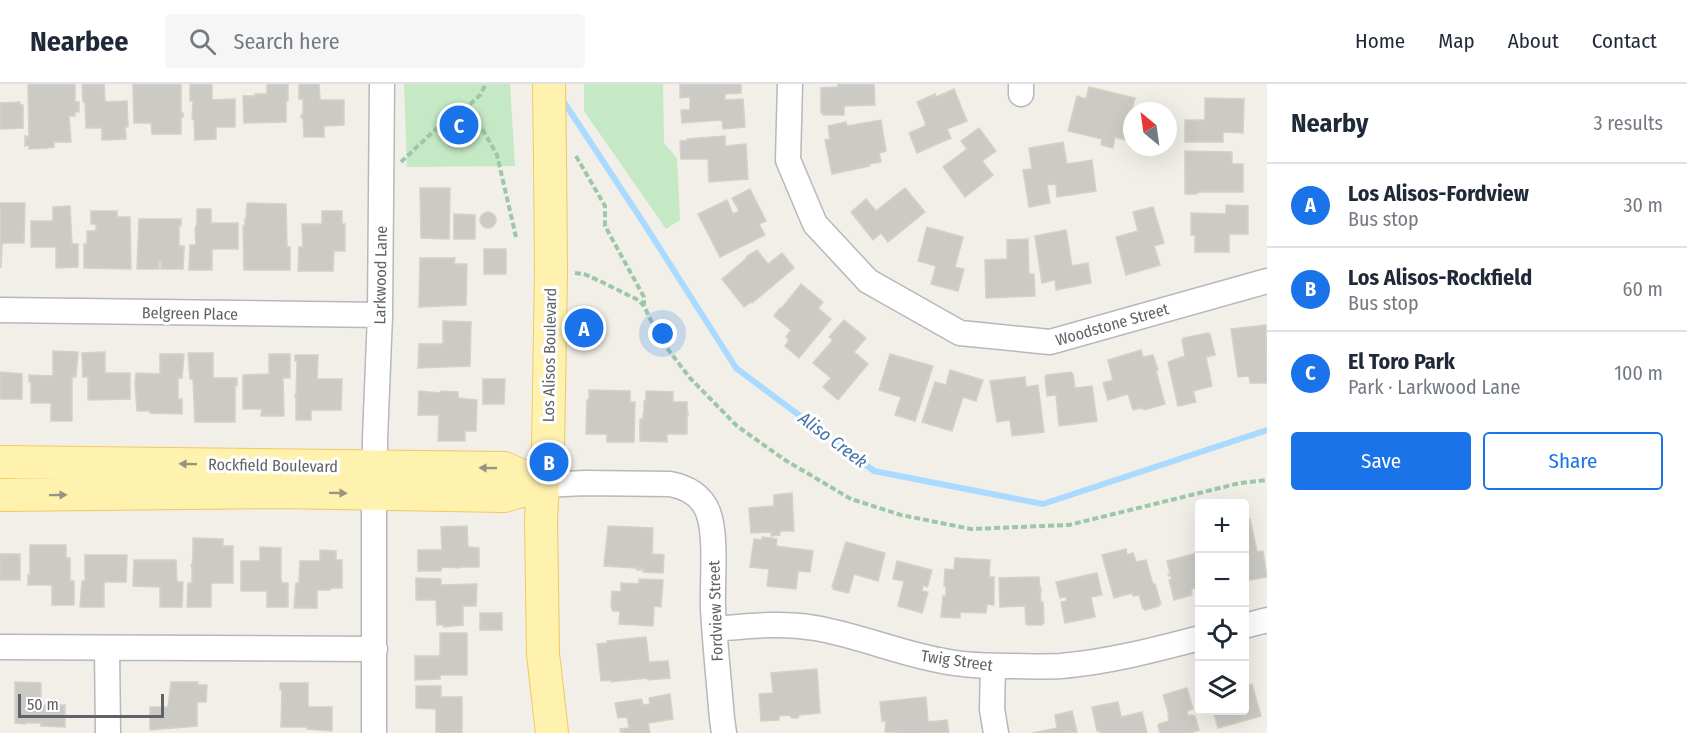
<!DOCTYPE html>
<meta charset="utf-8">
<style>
:root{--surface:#fff;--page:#f6f6f7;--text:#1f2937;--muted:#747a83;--line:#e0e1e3;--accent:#1a73e8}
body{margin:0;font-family:"Fira Sans Condensed",sans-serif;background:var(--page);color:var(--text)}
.controls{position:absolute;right:18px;bottom:18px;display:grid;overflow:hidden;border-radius:6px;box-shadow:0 6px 24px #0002}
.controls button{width:54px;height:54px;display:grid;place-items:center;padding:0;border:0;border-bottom:2px solid var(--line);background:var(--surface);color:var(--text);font:30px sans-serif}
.compass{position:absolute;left:1123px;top:18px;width:54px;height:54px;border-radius:50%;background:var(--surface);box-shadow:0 6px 24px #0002;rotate:331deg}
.scale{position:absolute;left:18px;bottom:15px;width:146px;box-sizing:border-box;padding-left:6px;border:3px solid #5f6368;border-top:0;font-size:16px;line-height:21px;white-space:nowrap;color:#5f6368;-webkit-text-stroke:4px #fff;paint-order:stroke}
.you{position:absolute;left:663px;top:250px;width:21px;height:21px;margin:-15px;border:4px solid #fff;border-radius:50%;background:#1a73e8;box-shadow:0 0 0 9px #1a73e833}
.badge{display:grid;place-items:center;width:39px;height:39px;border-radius:50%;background:var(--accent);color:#fff;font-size:20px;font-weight:700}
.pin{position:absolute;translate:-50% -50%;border:3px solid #fff;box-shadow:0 2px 6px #0006}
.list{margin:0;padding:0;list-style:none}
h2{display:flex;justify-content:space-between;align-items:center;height:78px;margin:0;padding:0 24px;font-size:26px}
h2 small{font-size:20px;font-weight:400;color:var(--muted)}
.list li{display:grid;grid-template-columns:39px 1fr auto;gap:18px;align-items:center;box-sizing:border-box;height:84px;padding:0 24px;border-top:2px solid var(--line)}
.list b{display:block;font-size:22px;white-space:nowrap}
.list p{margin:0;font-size:20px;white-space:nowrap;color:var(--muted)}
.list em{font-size:20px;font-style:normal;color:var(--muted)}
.actions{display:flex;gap:12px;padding:18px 24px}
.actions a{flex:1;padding:14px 0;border:2px solid var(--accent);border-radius:6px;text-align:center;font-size:21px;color:var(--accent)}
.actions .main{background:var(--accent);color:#fff}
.icon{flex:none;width:33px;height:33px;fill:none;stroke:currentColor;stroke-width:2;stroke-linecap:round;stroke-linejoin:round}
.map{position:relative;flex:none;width:1267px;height:649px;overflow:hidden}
header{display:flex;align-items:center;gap:36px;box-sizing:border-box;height:84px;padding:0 30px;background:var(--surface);border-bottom:2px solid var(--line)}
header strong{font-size:28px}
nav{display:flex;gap:33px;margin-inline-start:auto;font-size:21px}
.search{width:420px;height:54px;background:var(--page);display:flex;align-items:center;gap:15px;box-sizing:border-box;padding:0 21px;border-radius:6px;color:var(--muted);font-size:22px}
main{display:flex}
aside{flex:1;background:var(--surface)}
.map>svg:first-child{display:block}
</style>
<header>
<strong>Nearbee</strong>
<div class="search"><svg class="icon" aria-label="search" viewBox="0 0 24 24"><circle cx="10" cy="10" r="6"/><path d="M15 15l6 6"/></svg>Search here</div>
<nav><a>Home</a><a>Map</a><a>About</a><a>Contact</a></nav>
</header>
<main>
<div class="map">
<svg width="1267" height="649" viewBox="0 0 1267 649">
<rect width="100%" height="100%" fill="#f1efe8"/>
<path fill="#c5e8c5" d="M404 0H510L515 82 407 83Z
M584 0H663L664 59 677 74 680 136 666 145 584 27Z"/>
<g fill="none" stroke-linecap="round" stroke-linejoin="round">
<path stroke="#aadaff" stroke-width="6" d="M562 15 643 138 736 284 874 387 1043 420 1267 346"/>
</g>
<path fill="#cccac5" stroke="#d6d1c6" stroke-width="1.5" d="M28 0H75V18H79V28H75V32H69L71 58H54V63L47 64 29 65V61L25 62V52L29 53Z
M82 0H104L105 18 127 17 128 43H125L126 55 102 56V44H86L85 18H83Z
M133 0H181V29H183V33H181V50H152L151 39H134Z
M190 0H212V16L235 15V43H216V55L195 56 194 35H192L193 17H190Z
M267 0H288V17H286V38L244 39 243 12H255V10H267Z
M299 0H319L320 16H344V41L324 42V53H304L303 34H301V31H303V15H299Z
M700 0H741V9L725 10V16L743 15 745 43 723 45 722 36 682 39 681 26H690V13L680 14V1Z
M838 0H874L875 21 844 22V31H823V29H821V4L838 3Z
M1089 3 1135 14 1125 56 1115 53 1113 64 1101 61 1102 55 1068 47 1077 12 1086 15Z
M954 5 967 37 947 45 951 54 917 69 909 49 925 42V40H926L917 18 935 10 936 13Z
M1205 14 1244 15 1243 49 1223 48V58H1185V36H1205Z
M20 18V21H23V44L0 45V19Z
M881 36 886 67 879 69 881 78 869 80 870 82 832 90 825 56 830 55 828 42 846 38 847 42Z
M979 44 996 67 982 77 993 91 965 113 943 83 967 65 961 57Z
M725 52V62L746 60 748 95 709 98 708 75H681L680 57H687V55Z
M1063 58 1067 80 1092 76 1096 107 1057 113 1056 100 1047 101 1050 119 1029 123 1023 86 1032 85 1029 64Z
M1185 67 1232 68V80H1243V108H1197V110H1185Z
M420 104H450L449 155 421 154Z
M905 104 925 128 888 158 881 149 873 156 851 128 866 115 876 127Z
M750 105 766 137 759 140 765 151 720 173 698 130 727 116 733 130 739 127 732 114Z
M0 119H25L24 159H2L1 184Z
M247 119 286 120 287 163H290V186H244L243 142 245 143V135H246Z
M1226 121 1248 122V150H1229V168H1195V151H1191V129L1226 130Z
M70 122 72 160H78V183L56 184V163H31V137H53V123Z
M1153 123 1164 159 1154 162 1160 181 1126 191 1116 153 1138 147 1133 128Z
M197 125H211V139H238V165H212V186H189L190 161H196L195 145 197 139Z
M91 127H117V133H130L131 185 84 184V160H87V147H96V140H91Z
M322 127H342V140H345V167H334L333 187H298L299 163H303L302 140H322Z
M480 136a8 8 0 1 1 16 0a8 8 0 1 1-16 0Z
M454 130 475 131V155H454Z
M139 135H181V142H179V162H184L183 185H161V177H159V185H137Z
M927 143 963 153 955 183 964 185 958 207 931 200 936 182 918 177Z
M1066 146 1072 182 1088 179 1091 199 1056 206 1055 196 1042 199 1035 152Z
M1028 155 1029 190H1034L1035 212 986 214 985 176 1007 175V156Z
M484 165H506V190H484Z
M757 166 768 180 782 169 794 184 752 219 751 218 744 223 722 195 747 174 746 173Z
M420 174H455L454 180H467L466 221 419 223Z
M801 200 823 218 818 224 831 235 799 274 785 262 789 256 786 253 791 246 774 232 780 224 781 225Z
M844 236 866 254 854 268 868 280 838 316 823 303 831 294 813 279 833 256 829 253Z
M443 237 471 238 470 282 418 284 419 260H443Z
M1266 241 1267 299H1250L1249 292 1238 293 1231 245Z
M1208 249 1210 250 1215 271 1206 273 1212 302 1193 307 1196 318 1178 322 1168 278 1185 272 1182 256H1184L1183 254Z
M1141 266 1143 273 1153 271 1158 286 1156 287 1165 320 1144 326V323L1133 326 1128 310 1108 316 1103 299 1113 296 1108 276Z
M53 267 78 268 76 293H72V337H51V319H31V298H29V291L53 292Z
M105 268V289H130V315L88 316V293H83L82 269Z
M188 269H213V294H237V301L235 302V338H195L193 295H190Z
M160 270H184L182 294H178V315H182V330L150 329V327H137L135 300 136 289 160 290Z
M269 270H290V294H283L284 332H261L262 325H243V291L269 290Z
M890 270 933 282 915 337 895 331 901 313 879 306Z
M295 271H318L317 295H342L341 326H311V336H296V313H295V311H296L297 277H295Z
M950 286 983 296 976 317 963 313 952 347 922 338 935 298 946 301Z
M0 288 22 290V315H0Z
M1071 288 1072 290H1073L1075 304 1092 302 1097 337 1059 342 1056 311 1047 312 1045 293H1047L1046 291Z
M1025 293 1026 303 1038 301 1044 348 1012 352 1010 336 997 338 990 297Z
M483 295H505L504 320H483Z
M589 306 630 307V318H635L634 358H607V350H586L587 316H589Z
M419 307 440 309 441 307 458 308V314L477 316 476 347H465V357H438L439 331H418Z
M646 307 673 308V318H687V327L688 328V331H687V350H667V358L640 357V335H643V329H644V317H646Z
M792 409 794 447H780V451L771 452V448L751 449 749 424 774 422V411Z
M1248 434V436L1250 435 1257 468 1263 467 1267 493 1244 497V435Z
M467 442 468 463 479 464V483H460V484L445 483 441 484V487H418V466H442L441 443Z
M608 442 653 444 652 470 664 471 663 489 643 488V484H641V486H637V484L604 482Z
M762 453 777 455 776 462 813 467 810 488 798 487 796 505 767 502 769 485 750 483 754 455 762 456Z
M193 454 223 455V462H233V499H211V523H187L188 499H192V484L191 481H192L193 472Z
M846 458 885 469 878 497 854 490 849 508 847 509 833 505 834 503H832Z
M30 461H66V474H70V497H74V521H52V501H28V491H30Z
M260 463 281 464V495L282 499H288V523H267V507H241V477H260Z
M1126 465 1127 471 1133 469 1136 478 1146 476 1153 500H1155L1161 520H1158L1159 522 1145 526V524L1143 525 1139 511 1133 512 1132 509 1114 514 1102 471Z
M320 466 336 467V476H342V504H330V506H317V524H294L296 499H299L300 477H320Z
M1200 468V503L1191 505 1192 511 1174 516 1169 496 1172 495 1171 492H1169L1168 490 1170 489 1167 477Z
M0 470H20V496H0Z
M85 471H127L126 498H104V523H80L82 497H85Z
M955 474 990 476 989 493H994V521L987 520 986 529 960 528V534L941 533 943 512H946V502H944L945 485 954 486Z
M134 476H176L177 498H183L182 523H160V503L133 502Z
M897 477 932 486 928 501 927 503 923 501 922 507 928 508 922 529 898 522 904 497 893 495Z
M1097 489 1102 511 1091 513 1095 533 1065 539 1061 518 1067 517 1066 513 1060 514 1056 498Z
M1039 493 1040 504H1041V508H1040L1041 518H1043L1044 539H1042V541H1028L1026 540 1025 522 1000 523 999 494Z
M416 494 441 495V501L477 500 476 522H463V541L444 543 443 541H437L436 516H416Z
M639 495 663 496 661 523 654 522 653 542 619 540 620 527H613L611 523 612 507 621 508V499L639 500Z
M480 529H502V546H480Z
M440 549H467V591H440V595L415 596V572H440Z
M646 553 649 578 668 577 670 594 648 596 647 594 611 598V596L601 597 597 560 607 559V557Z
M817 585 820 629 799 631 798 634H792L789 631 779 632V636L761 637 759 610 773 609 771 589Z
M15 598 41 599V621H65V643L41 642V639H25V640L15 639Z
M171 598H198V601H207L206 618H197V642L150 646V623H168Z
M280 599H308V623H332V647L307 645V643H281L282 606H280Z
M1252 600 1261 632 1218 644 1213 626H1244V602Z
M416 602H441V613H462V649L436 648V625L416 624Z
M1187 604 1193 625 1187 627 1188 632 1192 631 1193 632H1195L1199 646 1190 649H1160L1158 642 1159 640 1169 637 1168 631H1169L1163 611Z
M670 610 673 635 648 639 650 649H621L620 645 629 644 627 633 618 634 615 619 641 615 642 616 643 621 650 620 649 614Z
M926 613 928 638 947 636 949 649 885 648 886 637H882L880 618Z
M1118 618 1121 633 1142 628 1147 649H1100V647H1097L1092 623Z
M1072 627 1077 648 1032 649 1057 644 1055 631Z"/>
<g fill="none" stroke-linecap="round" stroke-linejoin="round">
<g stroke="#b5b8bc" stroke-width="27">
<path id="minor" d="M790 0 788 76 815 140 868 197 960 249 1050 258 1267 197
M1021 10V0
M0 226 380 231
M375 383V355L380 231 382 0
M543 401 585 399 670 400C687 403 702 412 708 428 717 451 712 499 713 525 715 561 719 598 722 635L724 649
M1244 542 1267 536
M715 545C748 542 781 538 815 544 857 551 896 568 938 576 960 581 984 582 1006 582 1024 582 1043 583 1061 582 1108 578 1154 566 1200 554
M0 563 375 565
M107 564 108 649
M993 582 992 625 996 649
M374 649V409"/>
</g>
<g stroke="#f2c960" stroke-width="34">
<path id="major" d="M550 74 551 188 548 365 543 401 541 435 543 570 552 649
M0 378 504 384 543 401
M0 411 279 408 504 412 543 401"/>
</g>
<path stroke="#9cc7a9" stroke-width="4" stroke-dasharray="6 3" stroke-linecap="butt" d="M466 24 483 46 497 71 516 153
M576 72 605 122V142L644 213V221
M401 78 435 46 466 24 480 11 486 0
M575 189 584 190 602 198 638 216 644 222 660 255 690 294 737 342 785 376 851 415 901 431 971 445 1069 441 1240 399 1267 396"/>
<use href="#minor" stroke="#fff" stroke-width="24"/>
<use href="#major" stroke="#fff2af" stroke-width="32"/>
<g stroke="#f2c960" stroke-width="34" stroke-linecap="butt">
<path id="major-bridge" d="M549 0 550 74"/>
</g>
<use href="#major-bridge" stroke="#fff2af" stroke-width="32"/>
</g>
<defs><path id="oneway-solid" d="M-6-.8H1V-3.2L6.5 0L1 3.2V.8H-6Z" transform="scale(1.5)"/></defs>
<g fill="#979581">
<use href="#oneway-solid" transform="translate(188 380) rotate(-179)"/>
<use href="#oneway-solid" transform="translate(488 384) rotate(-179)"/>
<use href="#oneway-solid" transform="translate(338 409) rotate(1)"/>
<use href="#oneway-solid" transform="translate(58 411) rotate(-1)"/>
</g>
<g text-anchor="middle" stroke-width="6" stroke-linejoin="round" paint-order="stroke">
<g font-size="16" fill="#5f6368" stroke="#fff">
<text transform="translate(380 191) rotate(-89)" y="6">Larkwood Lane</text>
<text transform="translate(190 229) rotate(1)" y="6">Belgreen Place</text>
<text transform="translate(1112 240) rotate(-16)" y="6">Woodstone Street</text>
<text transform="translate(549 271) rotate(-89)" y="6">Los Alisos Boulevard</text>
<text transform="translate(273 381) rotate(1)" y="6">Rockfield Boulevard</text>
<text transform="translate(715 527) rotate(-92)" y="6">Fordview Street</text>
<text transform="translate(957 576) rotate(8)" y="6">Twig Street</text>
</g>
<g font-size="18" font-style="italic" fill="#4174aa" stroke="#fff">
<text transform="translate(833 356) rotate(37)" y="6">Aliso Creek</text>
</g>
</g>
</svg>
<div class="controls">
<button>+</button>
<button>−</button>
<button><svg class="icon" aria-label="locate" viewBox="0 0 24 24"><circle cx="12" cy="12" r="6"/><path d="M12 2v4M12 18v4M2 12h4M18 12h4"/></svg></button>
<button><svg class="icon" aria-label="layers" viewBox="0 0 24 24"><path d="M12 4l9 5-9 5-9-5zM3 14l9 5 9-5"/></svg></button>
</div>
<svg class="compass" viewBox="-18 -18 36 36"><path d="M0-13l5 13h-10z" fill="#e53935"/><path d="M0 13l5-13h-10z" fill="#747a83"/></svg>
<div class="scale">50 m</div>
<div class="you"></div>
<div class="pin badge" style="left:584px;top:244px">A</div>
<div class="pin badge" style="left:549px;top:378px">B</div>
<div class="pin badge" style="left:459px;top:41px">C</div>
</div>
<aside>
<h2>Nearby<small>3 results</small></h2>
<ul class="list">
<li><span class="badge">A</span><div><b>Los Alisos-Fordview</b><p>Bus stop</p></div><em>30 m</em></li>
<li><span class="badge">B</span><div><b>Los Alisos-Rockfield</b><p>Bus stop</p></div><em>60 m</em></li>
<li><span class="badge">C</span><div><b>El Toro Park</b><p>Park · Larkwood Lane</p></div><em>100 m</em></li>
</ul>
<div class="actions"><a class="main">Save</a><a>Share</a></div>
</aside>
</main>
